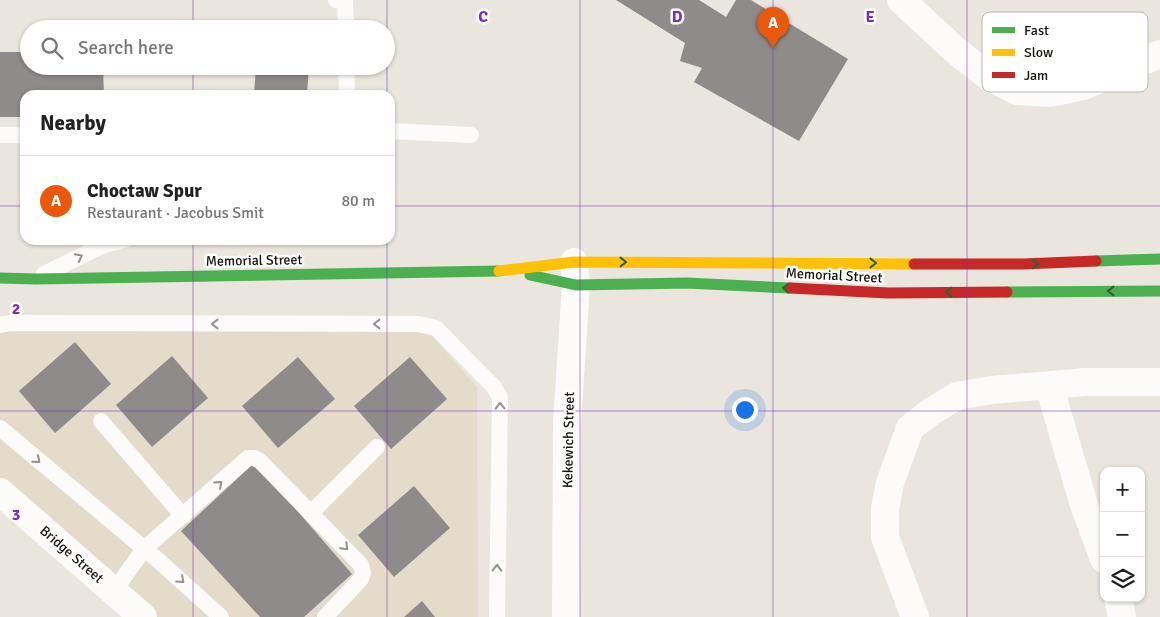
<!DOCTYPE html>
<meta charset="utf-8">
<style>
:root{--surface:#fff;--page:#f6f6f6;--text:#222;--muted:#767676;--line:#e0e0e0;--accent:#ea580c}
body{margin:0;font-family:Signika,sans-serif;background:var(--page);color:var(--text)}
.controls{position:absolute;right:15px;bottom:15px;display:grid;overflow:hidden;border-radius:10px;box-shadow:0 1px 4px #0004}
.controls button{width:45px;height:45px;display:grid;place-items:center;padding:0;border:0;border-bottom:1px solid var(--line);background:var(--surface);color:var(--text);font:25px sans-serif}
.you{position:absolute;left:744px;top:409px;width:18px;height:18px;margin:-12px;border:4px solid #fff;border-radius:50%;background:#1a73e8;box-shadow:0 0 0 8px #1a73e833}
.badge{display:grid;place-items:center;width:32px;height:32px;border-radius:50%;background:var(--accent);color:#fff;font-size:16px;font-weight:700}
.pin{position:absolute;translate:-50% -41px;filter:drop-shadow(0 1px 2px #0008)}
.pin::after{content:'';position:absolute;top:26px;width:18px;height:15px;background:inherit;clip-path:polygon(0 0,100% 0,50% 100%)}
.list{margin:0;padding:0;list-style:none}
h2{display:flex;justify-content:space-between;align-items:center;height:65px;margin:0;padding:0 20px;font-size:21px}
h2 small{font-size:16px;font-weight:400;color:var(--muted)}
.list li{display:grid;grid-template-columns:32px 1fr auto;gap:15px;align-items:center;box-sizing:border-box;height:90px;padding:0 20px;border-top:1px solid var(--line)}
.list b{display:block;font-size:19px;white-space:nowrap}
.list p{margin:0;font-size:16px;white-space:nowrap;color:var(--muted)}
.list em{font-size:16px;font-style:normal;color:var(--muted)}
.icon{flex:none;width:28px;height:28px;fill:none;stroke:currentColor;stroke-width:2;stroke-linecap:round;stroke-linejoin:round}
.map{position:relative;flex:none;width:1160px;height:617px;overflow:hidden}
.search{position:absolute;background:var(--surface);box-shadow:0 1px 4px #0004;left:20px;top:20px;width:375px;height:55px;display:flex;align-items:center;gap:12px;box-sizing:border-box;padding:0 18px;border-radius:28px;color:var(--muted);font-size:19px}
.panel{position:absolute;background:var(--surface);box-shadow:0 1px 4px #0004;left:20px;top:90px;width:375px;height:155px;border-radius:15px}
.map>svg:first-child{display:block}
</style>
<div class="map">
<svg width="1160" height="617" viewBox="0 0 1160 617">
<rect width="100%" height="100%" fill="#eae5dd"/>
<path fill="#e5dbcb" d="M0 325 426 329 477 387 478 617H152L0 484Z"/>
<path fill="#8e8b8a" d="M616 0H699L726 17 736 0H751L848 59 799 141 694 82 702 68 680 61 685 43Z
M0 52H29V66H103L104 95H25V117H0Z
M256 66H309L307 95H254Z
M75 342 111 384 55 433 19 391Z
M172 356 208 398 152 447 116 405Z
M298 357 335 399 278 448 242 406Z
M410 357 447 399 391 449 354 406Z
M255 462 352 574 304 617H260L181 531Z
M414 486 450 528 394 577 358 535Z
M422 601 435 617H404Z"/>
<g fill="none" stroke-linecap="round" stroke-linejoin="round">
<path stroke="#fcfbfa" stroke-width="16" d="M336 0H345L346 29
M346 66 347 95
M390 131 471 135
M0 135H25
M44 274 104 245 124 240
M0 325 11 323 418 324 436 328 494 387 500 398 497 617
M101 421 183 516
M0 428 159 561 221 617
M311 513 377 447
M114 591 144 549 248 458H254L260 461 361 565 363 573 361 579 325 617"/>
<path stroke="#fcfbfa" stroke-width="28" d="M901 0 955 50 988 76 1017 91 1050 93 1083 86 1160 54
M1049 385 1084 505 1104 559
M0 492 143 617
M1118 598 1122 617
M566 617 567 423 576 285 574 262
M915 617 885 537V509L890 483 910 428 932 411 957 396 992 390 1085 382H1160"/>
<path stroke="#4caf50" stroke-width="11" d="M1096 261 1160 259
M530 275 576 285 687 283 790 288
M0 278 36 279 499 271
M1007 292 1160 291"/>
<path stroke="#ffc107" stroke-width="11" d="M499 271 574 262 914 264"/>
<path stroke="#c62828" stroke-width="11" d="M914 264H1023L1096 261
M790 288 888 293 1007 292"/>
</g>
<defs><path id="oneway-chevron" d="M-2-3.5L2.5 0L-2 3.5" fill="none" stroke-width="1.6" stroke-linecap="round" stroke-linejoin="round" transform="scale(1.25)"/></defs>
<g stroke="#94928f">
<use href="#oneway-chevron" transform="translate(79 257) rotate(-27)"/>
<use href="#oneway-chevron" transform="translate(215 324) rotate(-180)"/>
<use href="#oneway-chevron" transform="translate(377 324) rotate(-180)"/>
<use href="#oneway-chevron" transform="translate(500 406) rotate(-91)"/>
<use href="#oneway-chevron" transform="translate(37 460) rotate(40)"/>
<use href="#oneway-chevron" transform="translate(219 484) rotate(-42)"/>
<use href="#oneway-chevron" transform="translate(345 547) rotate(45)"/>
<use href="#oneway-chevron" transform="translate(497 568) rotate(-89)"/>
<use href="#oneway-chevron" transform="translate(181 580) rotate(42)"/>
</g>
<g stroke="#30602e">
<use href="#oneway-chevron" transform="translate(623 262)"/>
<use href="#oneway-chevron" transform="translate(873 263)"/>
<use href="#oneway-chevron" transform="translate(1035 264) rotate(-2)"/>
<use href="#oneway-chevron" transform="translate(786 288) rotate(-177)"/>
<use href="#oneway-chevron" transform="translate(1111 291) rotate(180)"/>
<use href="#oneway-chevron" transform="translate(949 292) rotate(179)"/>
</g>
<path fill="none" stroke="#7b2cbf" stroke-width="1" stroke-opacity="0.55" d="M193 0V29M387 0V95M580 0V617M773 0V617M967 0V617M193 66V95M0 206H25M390 206H1160M193 240V617M387 240V617M0 411H1160"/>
<g text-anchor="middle" stroke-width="5" stroke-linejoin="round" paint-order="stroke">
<g font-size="14" fill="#15120d" stroke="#fff">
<text transform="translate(254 260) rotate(-1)" y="5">Memorial Street</text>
<text transform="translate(834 275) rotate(3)" y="5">Memorial Street</text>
<text transform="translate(568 440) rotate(-89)" y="5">Kekewich Street</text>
<text transform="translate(72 554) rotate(41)" y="5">Bridge Street</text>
</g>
</g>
<rect x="982" y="12" width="166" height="80" rx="8" fill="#fff" stroke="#b9b8b6" stroke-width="1"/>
<rect x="992" y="27" width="23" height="6" fill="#4caf50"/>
<rect x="992" y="49" width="23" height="7" fill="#ffc107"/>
<rect x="992" y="72" width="23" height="6" fill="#c62828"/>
<g font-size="14" fill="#15120d">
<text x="1024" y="35">Fast</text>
<text x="1024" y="57">Slow</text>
<text x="1024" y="80">Jam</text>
</g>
<g font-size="16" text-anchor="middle" font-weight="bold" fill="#7b2cbf" stroke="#fff" stroke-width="5" stroke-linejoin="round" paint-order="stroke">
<text x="483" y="22">C</text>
<text x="677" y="22">D</text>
<text x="870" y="22">E</text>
<text x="16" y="314">2</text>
<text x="16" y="520">3</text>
</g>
</svg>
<div class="controls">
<button>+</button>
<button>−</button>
<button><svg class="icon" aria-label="layers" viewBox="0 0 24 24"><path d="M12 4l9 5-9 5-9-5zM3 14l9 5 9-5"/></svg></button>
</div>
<div class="you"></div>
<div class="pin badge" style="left:773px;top:48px">A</div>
<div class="search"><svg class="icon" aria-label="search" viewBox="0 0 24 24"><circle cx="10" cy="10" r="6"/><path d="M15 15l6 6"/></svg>Search here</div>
<section class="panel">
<h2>Nearby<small></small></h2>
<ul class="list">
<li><span class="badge">A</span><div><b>Choctaw Spur</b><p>Restaurant · Jacobus Smit</p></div><em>80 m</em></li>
</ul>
</section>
</div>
